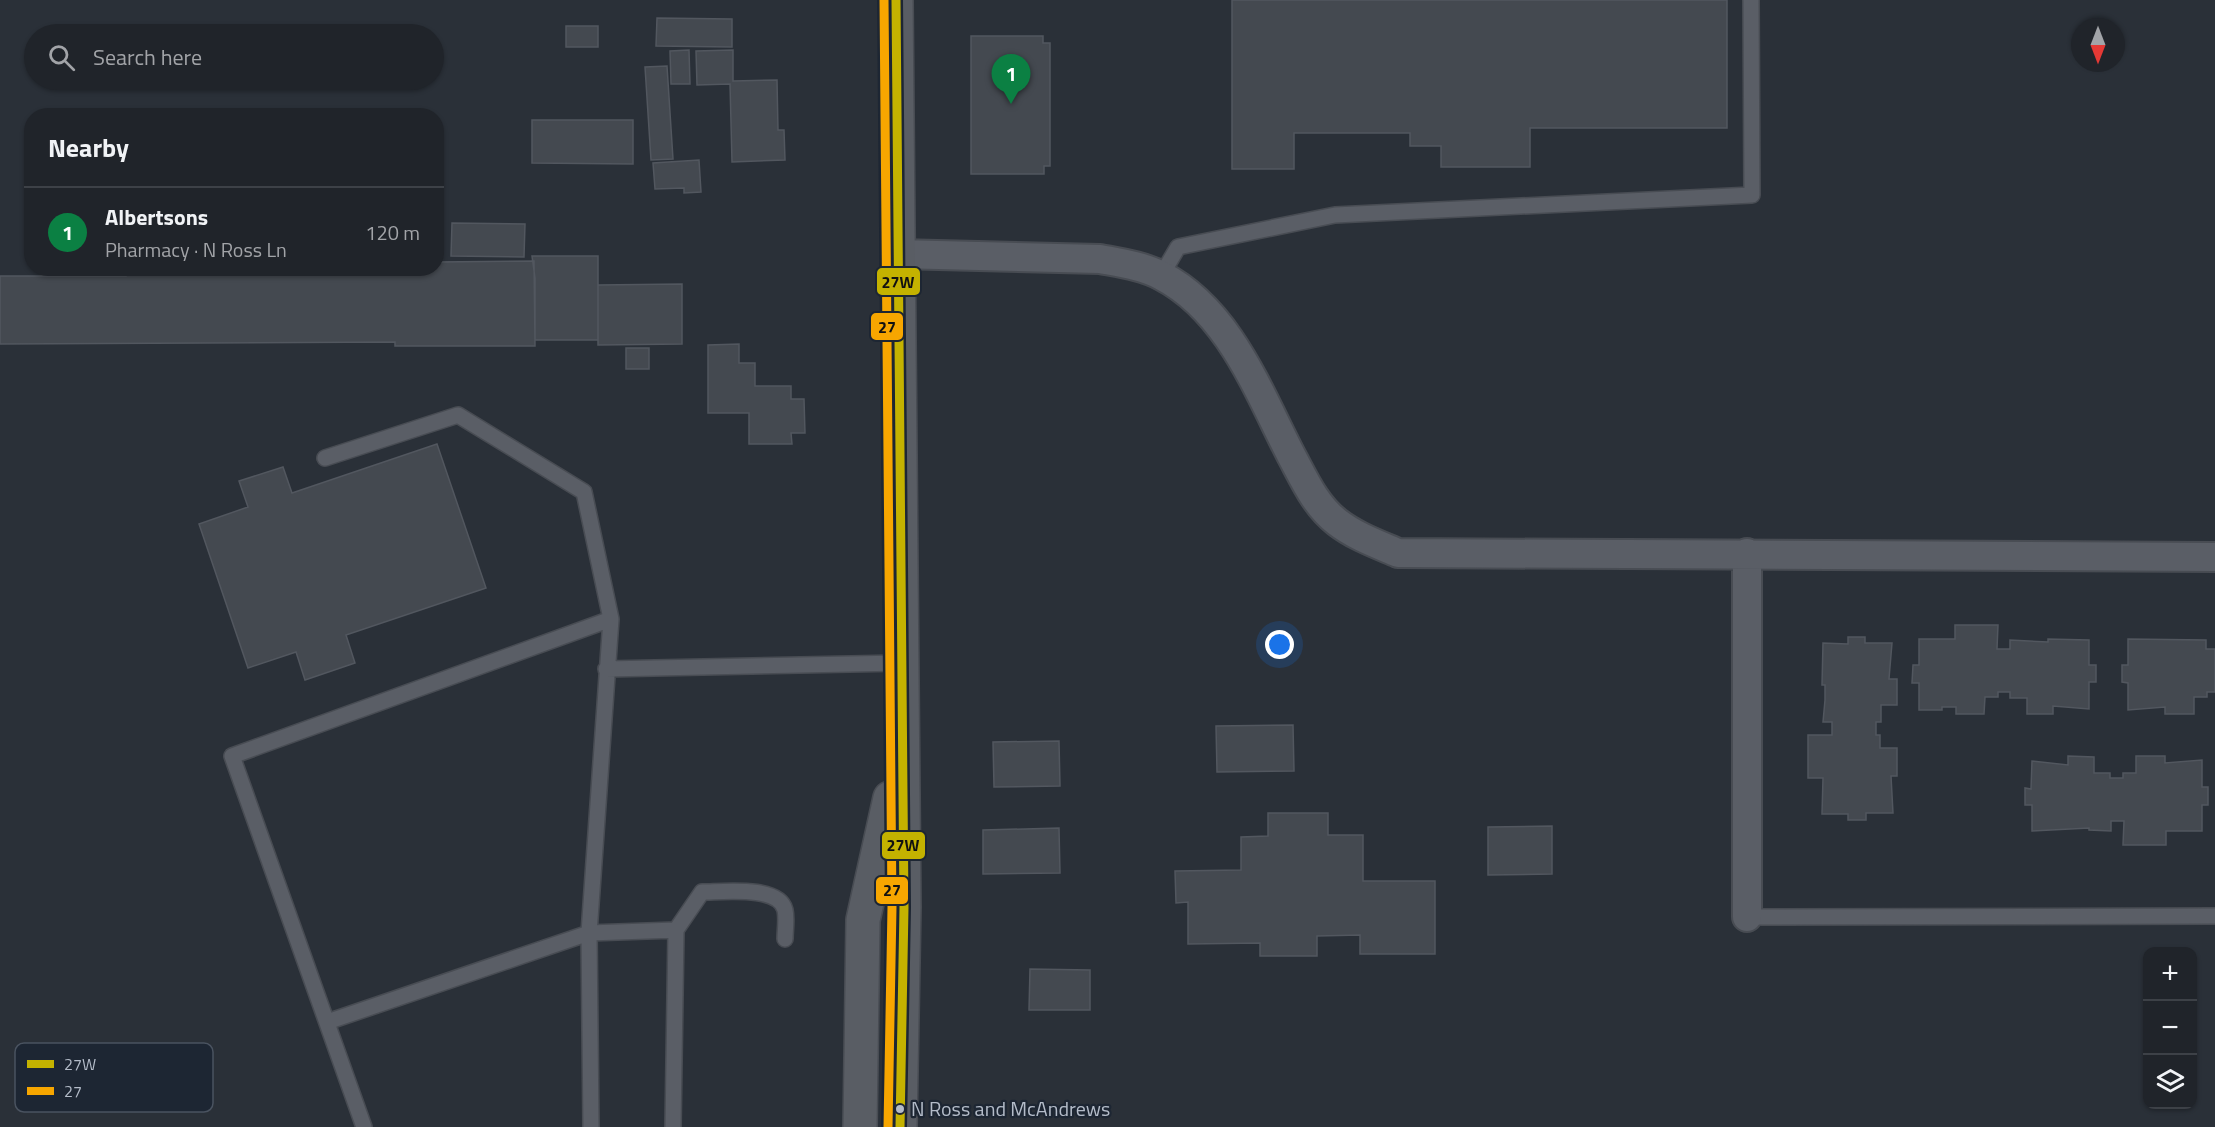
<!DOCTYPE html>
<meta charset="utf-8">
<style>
:root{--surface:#20242a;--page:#282c32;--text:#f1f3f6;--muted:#a2a4a8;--line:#3d4147;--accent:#0b8043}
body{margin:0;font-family:"Titillium Web",sans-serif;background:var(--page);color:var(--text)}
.controls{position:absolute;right:18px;bottom:18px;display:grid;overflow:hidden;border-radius:12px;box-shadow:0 2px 4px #0004}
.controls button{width:54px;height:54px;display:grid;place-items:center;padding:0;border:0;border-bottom:2px solid var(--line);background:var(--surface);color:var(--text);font:30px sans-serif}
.compass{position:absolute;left:2071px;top:18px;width:54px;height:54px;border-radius:50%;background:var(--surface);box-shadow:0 2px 4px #0004;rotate:180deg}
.you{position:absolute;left:1280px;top:645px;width:21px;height:21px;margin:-15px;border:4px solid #fff;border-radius:50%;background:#1a73e8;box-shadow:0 0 0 9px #1a73e833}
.badge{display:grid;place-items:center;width:39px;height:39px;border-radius:50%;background:var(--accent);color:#fff;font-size:20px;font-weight:700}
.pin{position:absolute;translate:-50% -50px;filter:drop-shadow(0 2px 3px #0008)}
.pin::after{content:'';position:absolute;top:32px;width:21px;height:18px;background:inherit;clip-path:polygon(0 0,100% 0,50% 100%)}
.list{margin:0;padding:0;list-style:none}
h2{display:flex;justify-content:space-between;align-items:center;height:78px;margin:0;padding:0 24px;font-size:26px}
h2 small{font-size:20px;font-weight:400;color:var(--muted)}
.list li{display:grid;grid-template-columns:39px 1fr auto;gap:18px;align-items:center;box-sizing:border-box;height:90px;padding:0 24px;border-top:2px solid var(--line)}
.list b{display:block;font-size:22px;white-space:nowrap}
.list p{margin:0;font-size:20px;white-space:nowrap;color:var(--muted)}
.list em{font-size:20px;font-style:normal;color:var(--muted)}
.icon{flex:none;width:33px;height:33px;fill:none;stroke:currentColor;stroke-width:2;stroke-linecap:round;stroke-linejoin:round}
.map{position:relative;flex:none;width:2215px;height:1127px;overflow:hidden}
.search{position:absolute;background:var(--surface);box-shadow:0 2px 4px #0004;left:24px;top:24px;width:420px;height:66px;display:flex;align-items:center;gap:15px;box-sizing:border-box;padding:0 21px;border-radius:33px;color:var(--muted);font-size:22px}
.panel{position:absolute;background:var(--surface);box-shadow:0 2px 4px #0004;left:24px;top:108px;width:420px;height:168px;border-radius:24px}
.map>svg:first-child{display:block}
</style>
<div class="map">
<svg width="2215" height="1127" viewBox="0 0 2215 1127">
<rect width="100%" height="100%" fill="#2a3038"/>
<path fill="#444950" stroke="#52575f" stroke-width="1.5" d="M1232 0H1727V128H1530V167H1441V146H1410V133H1294V169H1232Z
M657 18 732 19V47L656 46Z
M566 26H598V47H566Z
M971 36H1043V43H1050V166H1044V174H971Z
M689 50 690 84H671L670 51Z
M733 50V81L777 80 778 130H784L785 160 732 162 730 84 697 85 696 51Z
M667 66 673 159 651 160 645 67Z
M335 109H412V116H335Z
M532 120H633V164L532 163Z
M699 160 701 192 684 193V188L655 189 653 163Z
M452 223 525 224 524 257 451 256Z
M532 256H598V340H535V278Z
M534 261 535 346H395V342L0 344V276H126V268H436V262Z
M682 284V344L598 345V285Z
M739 344V363H755V386H791V399H804L805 433H791L792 444H749V413H708V345Z
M626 348H649V369H626Z
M437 444 486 588 346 635 355 663 305 680 296 652 248 668 199 524 248 507 239 481 283 467 292 493Z
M1955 625H1998L1997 649H2010V640L2048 642V639L2089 640V665H2096V682H2089V709L2053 706V714H2027V698H2010V692H1998V697H1985L1984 714H1956V707H1942V710H1919V683H1912L1913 665H1919V639H1955Z
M1848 637H1865V643H1892L1889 679H1897V705H1881V722H1876V735H1880V748H1897V776H1891L1893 813H1866V820H1848V814H1822L1823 778H1808V735H1832V722H1823L1825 700V685H1822L1823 643 1848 644Z
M2128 639 2206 640V649H2215V692H2207V697H2194V714H2165V707L2128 710V683L2122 682V665H2128Z
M1293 725 1294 771 1217 772 1216 726Z
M1059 741 1060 786 994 787 993 742Z
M2068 756 2094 757V773H2110V778H2123V773H2136V756H2165V763L2202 760V787H2208V805H2202V831H2166V845H2123L2124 821H2111V831L2089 830V828L2032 831V805H2025V788L2031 789 2032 761 2068 765Z
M1268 813H1328V835H1363V881H1435V954H1360V935L1317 936V956H1260V943L1188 944V902L1176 903 1175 871 1241 870V837L1268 836Z
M1552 826V874L1488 875V827Z
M1059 828 1060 873 983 874V830Z
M1030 969 1090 970V1010H1029Z"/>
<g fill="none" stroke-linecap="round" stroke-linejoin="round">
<g stroke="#484c53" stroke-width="18">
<path id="service" d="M1161 276 1178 247 1335 215 1752 195 1751 0
M325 458 458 415 584 492 611 619
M606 669 901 663
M1747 917 2215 916
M327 1022 589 933 611 619 232 756 364 1127
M591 1127 589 933 676 930
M673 1127 676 930 702 892C722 892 779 885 785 910 787 919 785 930 785 939"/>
</g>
<g stroke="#484c53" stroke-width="32">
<path id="minor" d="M898 254 1100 259C1121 263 1143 266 1162 276 1229 311 1258 391 1291 455 1304 479 1315 505 1337 522 1355 536 1377 544 1398 553L2215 557
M1747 553V917"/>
</g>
<g stroke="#484c53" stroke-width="36">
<path id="secondary" d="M896 0 904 907 900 1127
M860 1127 863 920 890 798"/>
</g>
<use href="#service" stroke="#5a5e66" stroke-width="15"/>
<use href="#minor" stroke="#5a5e66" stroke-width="28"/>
<use href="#secondary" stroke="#595d64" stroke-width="33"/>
<g stroke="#1d2633" stroke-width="14">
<path id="bus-1" d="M896 0 904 907 900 1127"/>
</g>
<g stroke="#1d2633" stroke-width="14">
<path id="bus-2" d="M884 0 892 907 888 1127"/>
</g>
<use href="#bus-1" stroke="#c4b200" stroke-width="9"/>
<use href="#bus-2" stroke="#f7a600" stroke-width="9"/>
</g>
<circle fill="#b4bcc9" stroke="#1d2633" stroke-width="2" cx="900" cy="1109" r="5"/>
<g text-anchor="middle" stroke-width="4.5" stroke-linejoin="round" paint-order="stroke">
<g font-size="20" fill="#b4bcc9" stroke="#1d2633" text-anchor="start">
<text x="911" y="1116">N Ross and McAndrews</text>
</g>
</g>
<rect x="15" y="1043" width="198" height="69" rx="9" fill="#1d2633" stroke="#4a5360" stroke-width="1.5"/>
<rect x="27" y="1060" width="27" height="8" fill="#c4b200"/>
<rect x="27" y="1087" width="27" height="8" fill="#f7a600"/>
<g font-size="16" fill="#b4bcc9">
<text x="64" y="1070">27W</text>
<text x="64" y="1097">27</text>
</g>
<g stroke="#1d2633" stroke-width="2">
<rect x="876" y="267" width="45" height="29" rx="6" fill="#c4b200"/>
<rect x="870" y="312" width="34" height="29" rx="6" fill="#f7a600"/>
<rect x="881" y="831" width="45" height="29" rx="6" fill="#c4b200"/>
<rect x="875" y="876" width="34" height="29" rx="6" fill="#f7a600"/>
</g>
<g font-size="16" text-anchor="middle" font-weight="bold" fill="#111">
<text x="898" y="288">27W</text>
<text x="887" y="333">27</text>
<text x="903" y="851">27W</text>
<text x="892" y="896">27</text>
</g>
</svg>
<div class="controls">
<button>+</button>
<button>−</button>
<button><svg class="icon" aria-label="layers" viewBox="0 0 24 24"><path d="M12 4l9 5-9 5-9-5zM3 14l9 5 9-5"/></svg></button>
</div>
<svg class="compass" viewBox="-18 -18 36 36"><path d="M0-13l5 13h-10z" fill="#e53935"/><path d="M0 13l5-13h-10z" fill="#a2a4a8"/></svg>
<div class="you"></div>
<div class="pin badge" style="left:1011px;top:104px">1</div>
<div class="search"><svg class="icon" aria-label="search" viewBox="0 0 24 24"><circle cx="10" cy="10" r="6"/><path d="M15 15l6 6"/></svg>Search here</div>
<section class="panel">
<h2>Nearby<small></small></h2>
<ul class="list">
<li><span class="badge">1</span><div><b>Albertsons</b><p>Pharmacy · N Ross Ln</p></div><em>120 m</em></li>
</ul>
</section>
</div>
